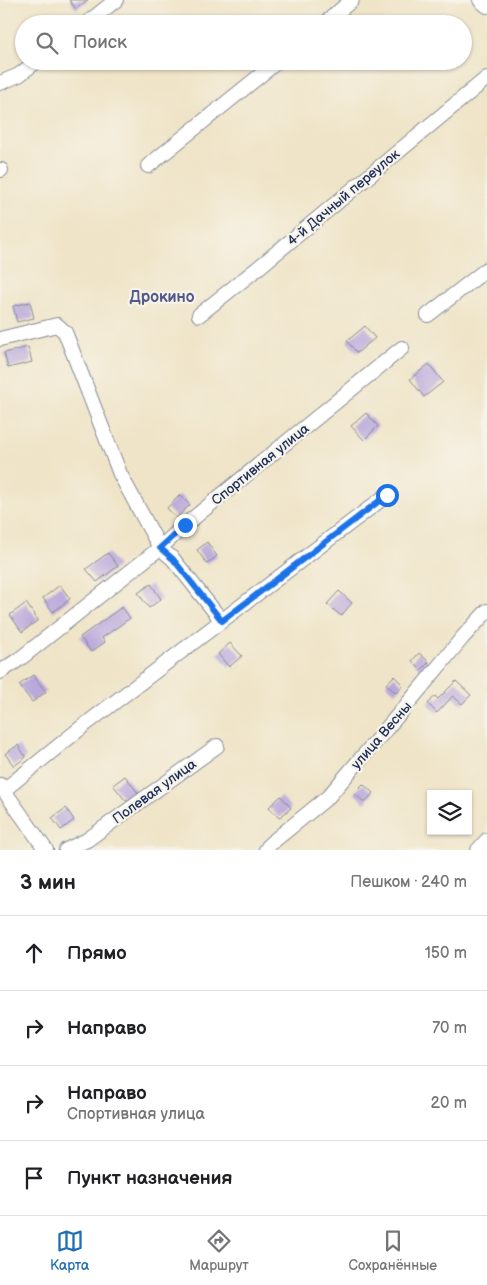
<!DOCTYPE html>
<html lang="ru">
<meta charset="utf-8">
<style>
:root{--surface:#fff;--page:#f6f6f6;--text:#202124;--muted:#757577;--line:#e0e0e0;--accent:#1f6fb2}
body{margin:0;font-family:"Balsamiq Sans",sans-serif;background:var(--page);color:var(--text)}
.controls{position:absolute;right:15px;bottom:15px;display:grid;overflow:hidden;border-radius:0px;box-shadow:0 1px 4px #0004}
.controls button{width:45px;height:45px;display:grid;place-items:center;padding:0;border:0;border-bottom:1px solid var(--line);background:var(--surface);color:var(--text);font:25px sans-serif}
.stop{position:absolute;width:15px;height:15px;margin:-11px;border:4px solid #1a73e8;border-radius:50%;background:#fff}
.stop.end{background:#1a73e8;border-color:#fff;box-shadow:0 1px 5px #0008}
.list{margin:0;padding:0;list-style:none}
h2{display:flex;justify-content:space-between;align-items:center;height:65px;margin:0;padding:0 20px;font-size:21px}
h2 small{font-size:16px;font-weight:400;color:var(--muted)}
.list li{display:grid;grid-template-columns:32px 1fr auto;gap:15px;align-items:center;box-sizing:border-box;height:75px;padding:0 20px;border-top:1px solid var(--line)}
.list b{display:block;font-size:19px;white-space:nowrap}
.list p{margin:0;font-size:16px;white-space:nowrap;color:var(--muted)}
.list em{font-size:16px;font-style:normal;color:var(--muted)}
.icon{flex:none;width:28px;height:28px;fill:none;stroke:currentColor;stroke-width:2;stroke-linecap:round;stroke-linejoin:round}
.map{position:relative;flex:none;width:487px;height:850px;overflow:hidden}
.search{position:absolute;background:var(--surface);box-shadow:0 1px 4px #0004;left:15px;right:15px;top:15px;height:55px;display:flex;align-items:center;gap:12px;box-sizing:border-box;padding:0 18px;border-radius:28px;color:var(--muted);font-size:19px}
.sheet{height:365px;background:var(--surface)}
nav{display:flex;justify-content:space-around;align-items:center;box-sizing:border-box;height:70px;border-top:1px solid var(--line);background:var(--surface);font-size:14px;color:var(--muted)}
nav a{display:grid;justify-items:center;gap:2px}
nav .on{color:var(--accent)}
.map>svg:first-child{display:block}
</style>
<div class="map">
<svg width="487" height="850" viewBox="0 0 487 850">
<rect width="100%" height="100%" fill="#f7f3e8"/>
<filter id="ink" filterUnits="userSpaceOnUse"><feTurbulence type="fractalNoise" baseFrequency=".02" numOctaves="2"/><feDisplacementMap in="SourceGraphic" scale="10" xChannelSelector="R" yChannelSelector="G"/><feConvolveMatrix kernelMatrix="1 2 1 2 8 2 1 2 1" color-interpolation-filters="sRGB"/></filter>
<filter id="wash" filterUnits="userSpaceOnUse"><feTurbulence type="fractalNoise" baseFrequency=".0096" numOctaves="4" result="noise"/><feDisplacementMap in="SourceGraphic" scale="20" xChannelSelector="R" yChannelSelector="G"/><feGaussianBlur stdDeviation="1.12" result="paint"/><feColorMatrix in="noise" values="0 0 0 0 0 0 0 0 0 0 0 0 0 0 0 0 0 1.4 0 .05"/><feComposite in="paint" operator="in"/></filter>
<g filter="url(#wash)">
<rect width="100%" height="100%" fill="#efe4c7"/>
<g id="blocks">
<path fill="#baa8db" d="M69 0H88L76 9Z
M30 302 34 318 17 322 13 306Z
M365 326 375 338 357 353 347 341Z
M28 347 32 362 8 368 4 353Z
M429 364 443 382 424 397 410 379Z
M366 413 378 426 364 440 351 426Z
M180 495 190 505 176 518 167 508Z
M207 542 217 556 207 564 197 550Z
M108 553 118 566 97 582 86 569Z
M151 584 161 599 149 608 138 593Z
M60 585 70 599 53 612 43 598Z
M339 591 352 603 341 616 327 604Z
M26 603 38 620 22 632 10 615Z
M122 607 130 618 102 638 105 642 91 652 80 637Z
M230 643 242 656 229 667 218 654Z
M419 653 429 662 421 670 412 661Z
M33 675 46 692 32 702 19 685Z
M394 676 403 685 396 693 386 684Z
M456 681 471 695 462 704 453 696 437 713 428 704 435 696 438 699Z
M18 745 26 757 14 766 5 754Z
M125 776 138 793 126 801 113 785Z
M363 784 373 793 365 803 354 793Z
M281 796 291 808 279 818 269 807Z
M66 808 74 820 61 830 52 818Z"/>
</g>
</g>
<g filter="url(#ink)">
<use href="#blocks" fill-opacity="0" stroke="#858a92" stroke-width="1"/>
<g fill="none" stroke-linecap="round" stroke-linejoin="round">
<g stroke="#858a92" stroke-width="16">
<path id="minor" d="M480 0 487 6
M86 24 116 0
M324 24 352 0
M0 83 19 75 37 61
M148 166 278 61
M0 170H1
M199 315 258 268 487 78
M428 315 487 269
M0 339 57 325 65 332 120 474 160 548 173 559 222 621
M0 672 21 658 160 548 185 525 402 348
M0 785 46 850
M4 790 82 727 387 495
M66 850 87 840 217 746
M266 850 270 844 328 797 405 707 463 637 487 611
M478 850 487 840"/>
</g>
<use href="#minor" stroke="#fff" stroke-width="14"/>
</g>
</g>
<g fill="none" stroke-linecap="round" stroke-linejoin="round" filter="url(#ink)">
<path stroke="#1a73e8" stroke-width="6" d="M185 525 160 548 173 559 222 621 387 495"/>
</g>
<g text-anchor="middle" stroke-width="4.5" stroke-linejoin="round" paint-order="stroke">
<g font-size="14" fill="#1b2f5e" stroke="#f7f3e8">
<text transform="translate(343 197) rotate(-40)" y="5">4-й Дачный переулок</text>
<text transform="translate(260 464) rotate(-39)" y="5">Спортивная улица</text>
<text transform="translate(381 735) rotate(-49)" y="5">улица Весны</text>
<text transform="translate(154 791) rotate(-36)" y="5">Полевая улица</text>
</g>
<g font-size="16" font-weight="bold" fill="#53598a" stroke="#f7f3e8">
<text x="162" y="302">Дрокино</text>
</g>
</g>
</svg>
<div class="controls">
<button><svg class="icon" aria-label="layers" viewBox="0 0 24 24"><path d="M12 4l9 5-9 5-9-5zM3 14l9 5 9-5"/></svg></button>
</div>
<div class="stop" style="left:387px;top:495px"></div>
<div class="stop end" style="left:185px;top:525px"></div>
<div class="search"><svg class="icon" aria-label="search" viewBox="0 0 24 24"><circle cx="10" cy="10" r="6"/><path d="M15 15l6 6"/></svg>Поиск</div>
</div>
<section class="sheet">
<h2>3 мин<small>Пешком · 240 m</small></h2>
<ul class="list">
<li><svg class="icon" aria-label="ahead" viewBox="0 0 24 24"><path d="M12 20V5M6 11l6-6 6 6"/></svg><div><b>Прямо</b></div><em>150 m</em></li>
<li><svg class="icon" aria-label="right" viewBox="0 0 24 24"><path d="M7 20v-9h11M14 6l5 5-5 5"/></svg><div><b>Направо</b></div><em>70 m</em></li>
<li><svg class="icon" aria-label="right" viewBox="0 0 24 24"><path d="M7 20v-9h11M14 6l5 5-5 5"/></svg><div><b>Направо</b><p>Спортивная улица</p></div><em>20 m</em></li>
<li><svg class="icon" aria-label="arrive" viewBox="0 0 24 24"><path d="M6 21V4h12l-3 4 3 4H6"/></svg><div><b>Пункт назначения</b></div></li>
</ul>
</section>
<nav>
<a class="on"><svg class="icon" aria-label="map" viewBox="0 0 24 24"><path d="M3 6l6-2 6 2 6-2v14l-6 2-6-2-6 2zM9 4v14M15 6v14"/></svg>Карта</a>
<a><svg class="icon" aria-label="directions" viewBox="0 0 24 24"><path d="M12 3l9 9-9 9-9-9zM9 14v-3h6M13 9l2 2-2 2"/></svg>Маршрут</a>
<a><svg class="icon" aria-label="saved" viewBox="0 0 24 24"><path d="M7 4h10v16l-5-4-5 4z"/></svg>Сохранённые</a>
</nav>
